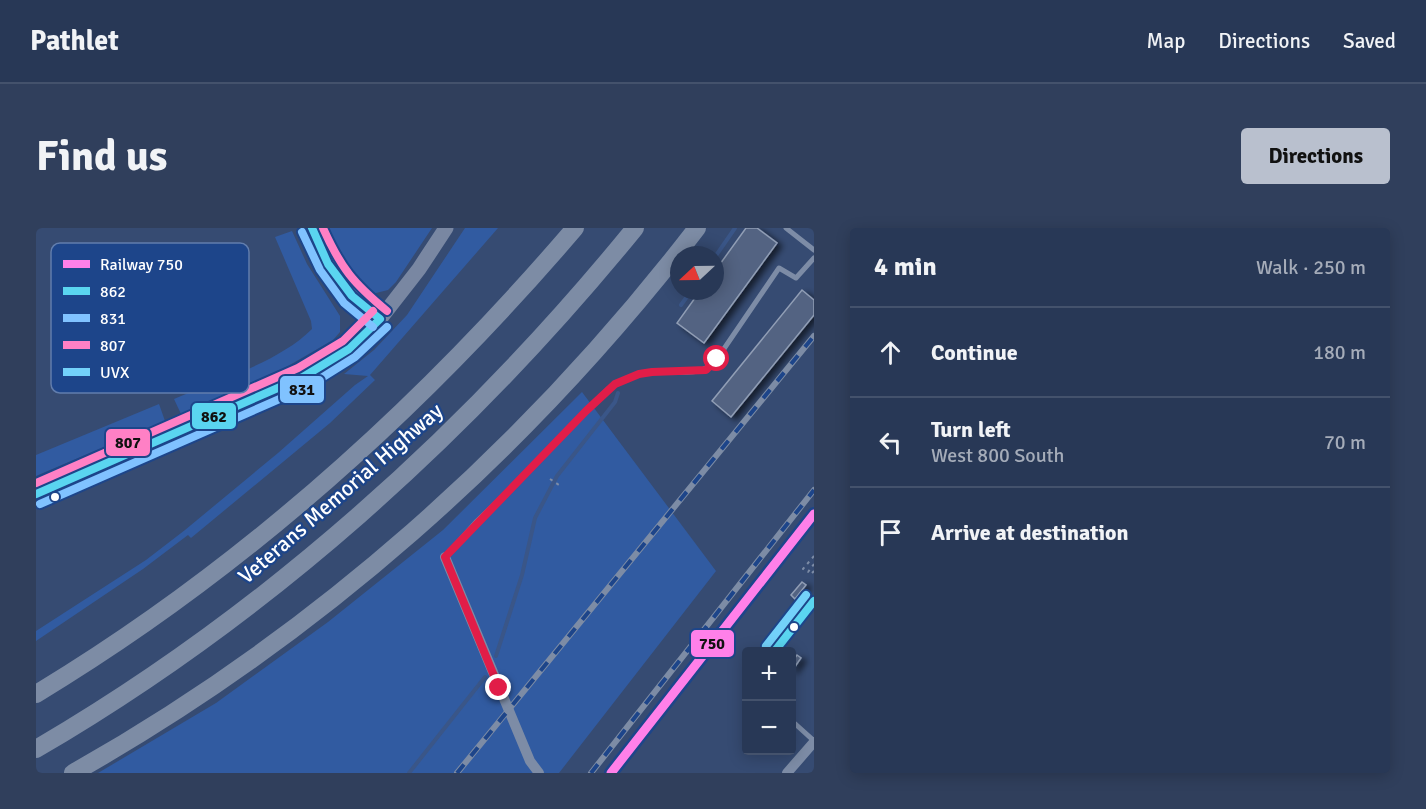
<!DOCTYPE html>
<meta charset="utf-8">
<style>
:root{--surface:#283856;--page:#303f5c;--text:#f1f3f6;--muted:#a5acb9;--line:#44526c;--accent:#b9c0ce}
body{margin:0;font-family:Signika,sans-serif;background:var(--page);color:var(--text)}
.controls{position:absolute;right:18px;bottom:18px;display:grid;overflow:hidden;border-radius:6px;box-shadow:0 3px 15px #0003}
.controls button{width:54px;height:54px;display:grid;place-items:center;padding:0;border:0;border-bottom:2px solid var(--line);background:var(--surface);color:var(--text);font:30px sans-serif}
.compass{position:absolute;left:634px;top:18px;width:54px;height:54px;border-radius:50%;background:var(--surface);box-shadow:0 3px 15px #0003;rotate:248deg}
.stop{position:absolute;width:18px;height:18px;margin:-14px;border:4px solid #e11d48;border-radius:50%;background:#fff}
.stop.end{background:#e11d48;border-color:#fff;box-shadow:0 2px 6px #0008}
.list{margin:0;padding:0;list-style:none}
h2{display:flex;justify-content:space-between;align-items:center;height:78px;margin:0;padding:0 24px;font-size:26px}
h2 small{font-size:20px;font-weight:400;color:var(--muted)}
.list li{display:grid;grid-template-columns:39px 1fr auto;gap:18px;align-items:center;box-sizing:border-box;height:90px;padding:0 24px;border-top:2px solid var(--line)}
.list b{display:block;font-size:22px;white-space:nowrap}
.list p{margin:0;font-size:20px;white-space:nowrap;color:var(--muted)}
.list em{font-size:20px;font-style:normal;color:var(--muted)}
.icon{flex:none;width:33px;height:33px;fill:none;stroke:currentColor;stroke-width:2;stroke-linecap:round;stroke-linejoin:round}
.map{position:relative;flex:none;width:778px;height:545px;overflow:hidden;border-radius:6px}
header{display:flex;align-items:center;gap:36px;box-sizing:border-box;height:84px;padding:0 30px;background:var(--surface);border-bottom:2px solid var(--line)}
header strong{font-size:28px}
nav{display:flex;gap:33px;margin-inline-start:auto;font-size:21px}
.intro{display:flex;align-items:center;justify-content:space-between;box-sizing:border-box;height:144px;padding:0 36px}
h1{margin:0;font-size:42px}
.button{padding:15px 27px;border-radius:6px;background:var(--accent);color:#111;font-size:21px;font-weight:700}
main{display:flex;gap:36px;padding:0 36px}
aside{flex:1;background:var(--surface);border-radius:6px;box-shadow:0 3px 15px #0003}
.map>svg:first-child{display:block}
</style>
<header>
<strong>Pathlet</strong>
<nav><a>Map</a><a>Directions</a><a>Saved</a></nav>
</header>
<div class="intro"><h1>Find us</h1><a class="button">Directions</a></div>
<main>
<div class="map">
<svg width="778" height="545" viewBox="0 0 778 545">
<defs>
<filter id="shadow"><feDropShadow dx="5" dy="3" stdDeviation="3" flood-color="#0009"/></filter>
</defs>
<rect width="100%" height="100%" fill="#364b72"/>
<path fill="#315ba1" d="M293 0H396L360 54 352 62 336 66C313 54 303 22 293 0Z
M429 0H462L334 147 339 152 294 195 155 310 152 307 107 341 0 413V403L110 332 149 302 242 225 319 157 332 148 308 146 338 122 371 87Z
M256 3 271 36 304 88V104L297 112 252 138 145 186 138 171C182 152 242 135 276 101L275 93 239 9Z
M546 164 680 343 523 545H62L180 475 292 394 407 302Z
M123 176 129 193 0 248V227Z"/>
<g fill="none" stroke-linecap="round" stroke-linejoin="round">
<path stroke="#3a5688" stroke-width="4" d="M679 29 699 0
M645 77 655 63
M460 428 486 347 499 290 521 248 579 174 582 165
M373 545 449 449"/>
</g>
<path fill="#526382" stroke="#919eb5" stroke-width="1.5" filter="url(#shadow)" d="M710 0H721L741 15 668 115 641 95 664 63H679V43Z
M766 62 778 72V87L695 189 676 173Z
M766 354 770 357 759 371 755 367Z
M761 427 765 430 756 443V434Z"/>
<g fill="none" stroke-linecap="round" stroke-linejoin="round">
<path stroke="#7d8ca6" stroke-width="2" stroke-dasharray="3 4.5" stroke-linecap="butt" d="M514 251 523 257
M778 328 767 341 772 344 778 336
M776 345 778 343"/>
<path stroke="#7d8ca6" stroke-width="5" d="M750 0 778 22
M409 329 441 293 487 249 572 161C584 152 600 146 615 144 638 142 666 151 681 131L743 40 760 50 778 30
M738 424 778 373
M756 493 778 513"/>
<path stroke="#7d8ca6" stroke-width="10" d="M409 329 494 533 503 545
M751 545 778 514"/>
<path stroke="#7987a2" stroke-width="15" d="M276 0 292 36 316 68 344 91
M0 266 267 149 313 121 344 91 383 41 410 0"/>
<path stroke="#7d8ca5" stroke-width="18" d="M0 466C204 343 384 181 539 0
M0 521C230 387 432 205 599 0
M37 545C280 408 491 221 661 0"/>
<g stroke="#7d8ca5" stroke-width="6">
<path id="rail" d="M421 545 778 108
M555 545 778 262"/>
</g>
<use href="#rail" stroke="#1d458a" stroke-width="4" stroke-dasharray="11" stroke-linecap="butt"/>
<g stroke="#1d458a" stroke-width="12">
<path id="bus-1" d="M276 0 292 36 316 68 344 91
M0 266 267 149 313 121 344 91
M738 424 778 373"/>
</g>
<g stroke="#1d458a" stroke-width="12">
<path id="bus-2" d="M266 4 284 42 308 75 337 99
M4 276 271 159 319 129 351 99"/>
</g>
<g stroke="#1d458a" stroke-width="12">
<path id="bus-3" d="M287 0C305 40 317 55 351 83
M0 255 262 140 307 113 337 83"/>
</g>
<g stroke="#1d458a" stroke-width="12">
<path id="bus-4" d="M730 418 770 367"/>
</g>
<use href="#bus-1" stroke="#5ad5f0" stroke-width="8"/>
<use href="#bus-2" stroke="#80c2ff" stroke-width="8"/>
<use href="#bus-3" stroke="#ff80c5" stroke-width="8"/>
<use href="#bus-4" stroke="#73d1fa" stroke-width="8"/>
<g stroke="#1d458a" stroke-width="14">
<path id="rail-1" d="M575 545 778 286"/>
</g>
<use href="#rail-1" stroke="#ff80e9" stroke-width="9"/>
</g>
<g fill="none" stroke-linecap="round" stroke-linejoin="round">
<path stroke="#e11d48" stroke-width="8" d="M463 460 409 329 550 183 579 156 603 146 616 144 670 142 681 131"/>
</g>
<g fill="#fff" stroke="#1d458a" stroke-width="2">
<circle cx="19" cy="269" r="5"/>
<circle cx="758" cy="399" r="5"/>
</g>
<g text-anchor="middle" stroke-width="4.5" stroke-linejoin="round" paint-order="stroke">
<g font-size="22" fill="#fff" stroke="#1d458a">
<text transform="translate(304 265) rotate(-41)" y="8">Veterans Memorial Highway</text>
</g>
</g>
<rect x="15" y="15" width="198" height="150" rx="9" fill="#1d458a" stroke="#617dad" stroke-width="1.5"/>
<rect x="27" y="32" width="27" height="8" fill="#ff80e9"/>
<rect x="27" y="59" width="27" height="8" fill="#5ad5f0"/>
<rect x="27" y="86" width="27" height="8" fill="#80c2ff"/>
<rect x="27" y="113" width="27" height="8" fill="#ff80c5"/>
<rect x="27" y="140" width="27" height="8" fill="#73d1fa"/>
<g font-size="16" fill="#fff">
<text x="64" y="42">Railway 750</text>
<text x="64" y="69">862</text>
<text x="64" y="96">831</text>
<text x="64" y="123">807</text>
<text x="64" y="150">UVX</text>
</g>
<g stroke="#1d458a" stroke-width="2">
<rect x="243" y="147" width="46" height="29" rx="6" fill="#80c2ff"/>
<rect x="155" y="174" width="46" height="28" rx="6" fill="#5ad5f0"/>
<rect x="69" y="200" width="46" height="29" rx="6" fill="#ff80c5"/>
<rect x="654" y="401" width="45" height="29" rx="6" fill="#ff80e9"/>
</g>
<g font-size="16" text-anchor="middle" font-weight="bold" fill="#111">
<text x="266" y="167">831</text>
<text x="178" y="194">862</text>
<text x="92" y="220">807</text>
<text x="676" y="421">750</text>
</g>
</svg>
<div class="controls">
<button>+</button>
<button>−</button>
</div>
<svg class="compass" viewBox="-18 -18 36 36"><path d="M0-13l5 13h-10z" fill="#e53935"/><path d="M0 13l5-13h-10z" fill="#a5acb9"/></svg>
<div class="stop" style="left:681px;top:131px"></div>
<div class="stop end" style="left:463px;top:460px"></div>
</div>
<aside>
<h2>4 min<small>Walk · 250 m</small></h2>
<ul class="list">
<li><svg class="icon" aria-label="ahead" viewBox="0 0 24 24"><path d="M12 20V5M6 11l6-6 6 6"/></svg><div><b>Continue</b></div><em>180 m</em></li>
<li><svg class="icon" aria-label="left" viewBox="0 0 24 24"><path d="M17 20v-9H6M10 6l-5 5 5 5"/></svg><div><b>Turn left</b><p>West 800 South</p></div><em>70 m</em></li>
<li><svg class="icon" aria-label="arrive" viewBox="0 0 24 24"><path d="M6 21V4h12l-3 4 3 4H6"/></svg><div><b>Arrive at destination</b></div></li>
</ul>
</aside>
</main>
